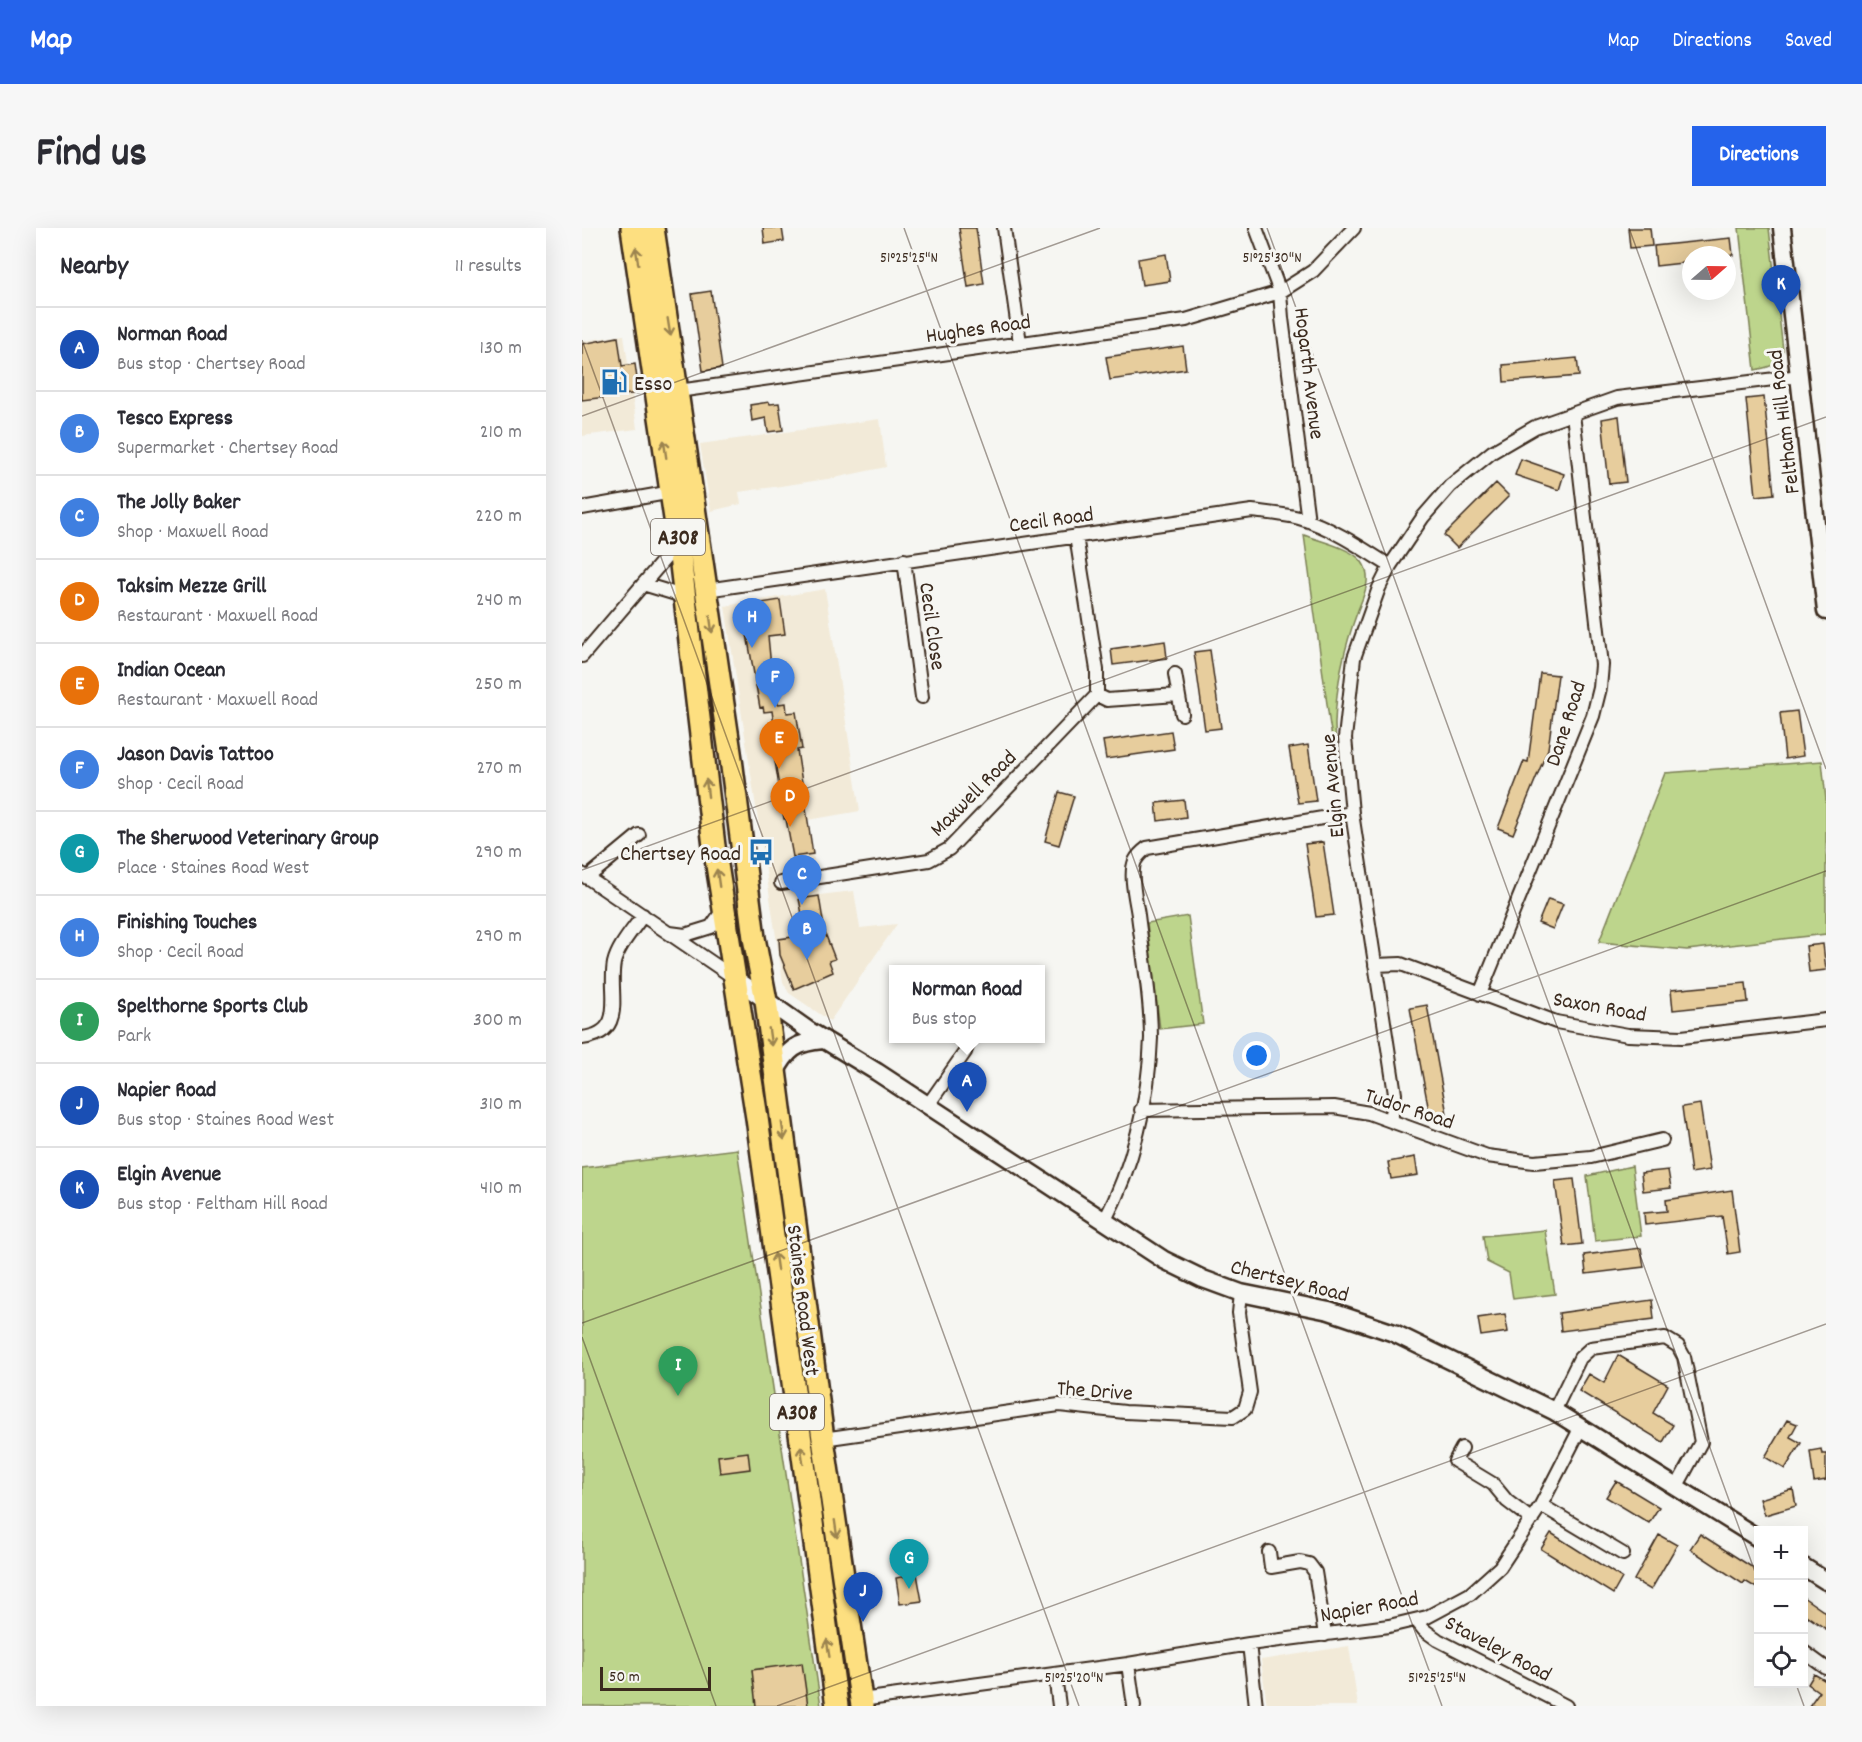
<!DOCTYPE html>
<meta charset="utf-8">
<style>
:root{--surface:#fff;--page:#f7f7f7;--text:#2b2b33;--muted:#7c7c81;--line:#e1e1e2;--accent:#2563eb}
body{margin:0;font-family:Dekko,sans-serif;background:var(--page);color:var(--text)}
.controls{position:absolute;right:18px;bottom:18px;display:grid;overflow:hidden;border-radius:0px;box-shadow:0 6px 24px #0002}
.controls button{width:54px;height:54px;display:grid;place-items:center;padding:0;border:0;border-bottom:2px solid var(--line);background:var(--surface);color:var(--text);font:30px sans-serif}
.compass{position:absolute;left:1100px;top:18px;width:54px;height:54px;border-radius:50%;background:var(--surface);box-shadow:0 6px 24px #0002;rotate:70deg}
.scale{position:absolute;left:18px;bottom:15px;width:111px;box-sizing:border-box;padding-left:6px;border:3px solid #3b2a1e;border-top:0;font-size:16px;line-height:21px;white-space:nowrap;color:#3b2a1e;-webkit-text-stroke:4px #f6f6f2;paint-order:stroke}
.you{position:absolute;left:675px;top:828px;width:21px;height:21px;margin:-15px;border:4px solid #fff;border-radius:50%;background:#1a73e8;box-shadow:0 0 0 9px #1a73e833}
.badge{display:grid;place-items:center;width:39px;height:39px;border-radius:50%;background:var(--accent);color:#fff;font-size:20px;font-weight:700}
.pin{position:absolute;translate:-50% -50px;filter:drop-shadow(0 2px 3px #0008)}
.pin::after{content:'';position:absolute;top:32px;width:21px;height:18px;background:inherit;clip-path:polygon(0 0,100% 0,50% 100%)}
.popup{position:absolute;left:307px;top:737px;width:156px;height:78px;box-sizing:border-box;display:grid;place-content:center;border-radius:0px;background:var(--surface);filter:drop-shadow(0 2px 4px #0005);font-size:20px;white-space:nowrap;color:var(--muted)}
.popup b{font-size:22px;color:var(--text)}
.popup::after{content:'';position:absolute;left:50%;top:100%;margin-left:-12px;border:12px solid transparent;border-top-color:var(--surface)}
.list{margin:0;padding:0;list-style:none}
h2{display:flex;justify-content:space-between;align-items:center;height:78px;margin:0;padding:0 24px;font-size:26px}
h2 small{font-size:20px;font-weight:400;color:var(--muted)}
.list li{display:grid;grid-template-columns:39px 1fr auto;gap:18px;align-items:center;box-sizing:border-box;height:84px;padding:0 24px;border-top:2px solid var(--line)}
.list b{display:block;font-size:22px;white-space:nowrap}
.list p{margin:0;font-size:20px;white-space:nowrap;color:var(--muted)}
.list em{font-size:20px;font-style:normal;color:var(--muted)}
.icon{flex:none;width:33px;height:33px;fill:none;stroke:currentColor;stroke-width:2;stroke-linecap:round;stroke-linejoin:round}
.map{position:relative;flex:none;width:1244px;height:1478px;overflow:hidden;border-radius:0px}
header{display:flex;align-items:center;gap:36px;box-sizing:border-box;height:84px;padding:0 30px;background:var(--accent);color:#fff}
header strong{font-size:28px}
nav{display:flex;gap:33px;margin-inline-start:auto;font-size:21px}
.intro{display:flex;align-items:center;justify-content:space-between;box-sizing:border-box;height:144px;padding:0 36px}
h1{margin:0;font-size:42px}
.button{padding:15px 27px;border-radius:0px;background:var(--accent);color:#fff;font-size:21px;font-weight:700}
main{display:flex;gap:36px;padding:0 36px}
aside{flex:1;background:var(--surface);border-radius:0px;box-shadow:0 6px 24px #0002}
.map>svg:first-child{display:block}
</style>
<header>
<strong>Map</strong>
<nav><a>Map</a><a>Directions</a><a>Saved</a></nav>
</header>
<div class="intro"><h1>Find us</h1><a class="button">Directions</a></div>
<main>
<aside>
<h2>Nearby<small>11 results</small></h2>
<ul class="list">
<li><span class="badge" style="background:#1a4fb4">A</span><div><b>Norman Road</b><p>Bus stop · Chertsey Road</p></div><em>130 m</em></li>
<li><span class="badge" style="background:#3f7fe0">B</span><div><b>Tesco Express</b><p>Supermarket · Chertsey Road</p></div><em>210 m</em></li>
<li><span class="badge" style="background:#3f7fe0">C</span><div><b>The Jolly Baker</b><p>Shop · Maxwell Road</p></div><em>220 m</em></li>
<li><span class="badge" style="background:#e8710a">D</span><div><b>Taksim Mezze Grill</b><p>Restaurant · Maxwell Road</p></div><em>240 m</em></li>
<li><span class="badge" style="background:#e8710a">E</span><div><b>Indian Ocean</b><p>Restaurant · Maxwell Road</p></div><em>250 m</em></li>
<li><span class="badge" style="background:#3f7fe0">F</span><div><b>Jason Davis Tattoo</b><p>Shop · Cecil Road</p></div><em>270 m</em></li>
<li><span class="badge" style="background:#0f9aa8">G</span><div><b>The Sherwood Veterinary Group</b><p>Place · Staines Road West</p></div><em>290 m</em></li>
<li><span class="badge" style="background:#3f7fe0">H</span><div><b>Finishing Touches</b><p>Shop · Cecil Road</p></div><em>290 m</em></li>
<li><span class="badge" style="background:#2e9e5b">I</span><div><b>Spelthorne Sports Club</b><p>Park</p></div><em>300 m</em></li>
<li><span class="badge" style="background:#1a4fb4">J</span><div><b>Napier Road</b><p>Bus stop · Staines Road West</p></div><em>310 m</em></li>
<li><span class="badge" style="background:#1a4fb4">K</span><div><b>Elgin Avenue</b><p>Bus stop · Feltham Hill Road</p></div><em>410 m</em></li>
</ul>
</aside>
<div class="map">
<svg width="1244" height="1478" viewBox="0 0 1244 1478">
<rect width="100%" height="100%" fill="#f6f6f2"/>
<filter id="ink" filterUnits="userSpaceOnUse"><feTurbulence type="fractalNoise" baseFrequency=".0167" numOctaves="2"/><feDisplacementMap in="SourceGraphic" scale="12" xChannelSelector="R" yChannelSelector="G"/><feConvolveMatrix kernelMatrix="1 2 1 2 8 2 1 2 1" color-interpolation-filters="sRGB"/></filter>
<g filter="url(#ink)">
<path fill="#f2ead8" d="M42 107 55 201 0 208V113Z
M298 191 304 239 252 250 157 264 159 276 129 283 118 216Z
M243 361 278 583 226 592 237 667 272 663 278 700 315 696 248 793 207 765 201 754 143 378Z
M767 1418 776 1478H685L679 1432Z"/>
<path fill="#bdd58c" stroke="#7c8055" stroke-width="1.5" d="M1157 0H1187L1201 122C1197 138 1188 139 1173 142Z
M722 307C737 313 770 320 780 334 791 349 782 367 776 382 763 417 754 457 753 495 753 508 755 522 755 536L748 498Z
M1240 533 1244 572V706L1105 722 1017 714 1083 545Z
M606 688 621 796 578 801 565 695Z
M155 921 239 1478H0V940Z
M1050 938 1059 1008 1013 1013 1005 948Z
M963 1002 973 1066 931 1071 927 1045 905 1034 901 1008Z"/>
<path fill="#e7cd9d" stroke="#3b2a1e" stroke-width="1.5" d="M181 0H200L202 13 183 16Z
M377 0H394L402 56 386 59Z
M1046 0H1068L1070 18 1048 20Z
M1149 10 1151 27H1109V34L1074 38 1072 18Z
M584 26 588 53 560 57 556 31Z
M129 63 140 140 121 143 110 66Z
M36 109 40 138 53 136 57 165 0 172V116Z
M601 118 604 141 528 152 524 129Z
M995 130 997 148 922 154 921 137Z
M1182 169 1192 266 1174 268 1164 171Z
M187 174 188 176 197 175 201 202 186 204 184 190 170 193 168 177Z
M1037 188 1044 254 1027 256 1020 191Z
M939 231 982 246 977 262 933 247Z
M914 255 927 268 875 320 862 307Z
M198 372 203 406 186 408 189 439 196 476 204 475 205 485 214 484 220 521 215 522 231 626 211 629 204 591H202L193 533 197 532 190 483 182 484 181 479 178 480 160 378Z
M583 413 585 430 531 437 529 421Z
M628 422 639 500 623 502 612 424Z
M958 445 976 447 966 521 931 606 916 600 942 533 946 534Z
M1215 483 1221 528 1203 531 1198 485Z
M589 503 592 521 524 531 521 513Z
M726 517 734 573 716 575 707 520Z
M477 564 492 568 477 617 463 613Z
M602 572 604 589 576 593 574 575Z
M741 614 752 687 734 689 723 616Z
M237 668 243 705 253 731 247 733 251 744 212 761 198 727 197 711 224 707 217 671Z
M966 671 981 676 971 701 956 695Z
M1241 716 1244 742 1227 744 1224 718Z
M1164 755 1166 774 1091 782 1089 762Z
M845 777 865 886 848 889 828 780Z
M1118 876 1128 942 1109 945 1100 879Z
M833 929 836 947 809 951 806 934Z
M1086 942 1089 960 1061 963 1059 945Z
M992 951 1000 1016 982 1018 973 953Z
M1150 962 1158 1024 1146 1026 1140 988 1063 997 1062 985 1085 983 1084 972Z
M1059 1020 1062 1039 1004 1046 1002 1027Z
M1070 1072 1072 1091 979 1103 977 1085Z
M923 1086 926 1104 899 1108 896 1090Z
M1036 1127 1086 1157 1071 1185 1091 1197 1081 1214 997 1163 1007 1146 1022 1155Z
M1205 1192 1215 1196 1208 1209 1219 1215 1203 1241 1183 1229Z
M1239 1221 1240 1226H1244V1252L1232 1254 1228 1223Z
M166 1224 168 1241 138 1245 136 1228Z
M1034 1253 1077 1279 1067 1295 1024 1269Z
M1211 1261 1214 1278 1183 1287 1178 1271Z
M969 1305 1040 1350 1031 1366 959 1321Z
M1118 1306 1176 1343V1361L1163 1353 1161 1356 1108 1321Z
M1077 1307 1095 1317 1069 1362 1052 1352Z
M335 1346 340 1373 318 1376 314 1350Z
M1221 1369 1244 1385V1401L1221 1385Z
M220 1435 226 1478H174L170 1442Z
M1232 1446 1244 1453V1478H1227L1237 1464 1226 1456Z"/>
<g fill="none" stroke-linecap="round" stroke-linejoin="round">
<g stroke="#3b2a1e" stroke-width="16">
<path id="street" d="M422 0 438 115
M96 163 604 92 698 64 674 0
M0 280 90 264
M726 293 700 90 698 64 731 43 772 0
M322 332 340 469
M61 356 94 366 103 374
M124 362 670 283C686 285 702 286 717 290 749 299 780 320 808 338
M0 428 86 327 96 311
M593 446 600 486
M515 467 525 472 595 467
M0 646 151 749
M5 650 57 607
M199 655 347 632 367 621 515 467V442L494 308
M88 705 103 707 129 699 141 682
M793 737 819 736 974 794 1046 807 1100 809 1244 792
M898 766 1011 488 1018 460 1020 437 991 186
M0 810C46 805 26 765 32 735 36 718 51 702 61 687
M346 877 383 824 388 810
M559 882 752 879 787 885 905 928 952 934 1009 929 1080 912
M809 893 813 866 770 585 763 510 772 430 797 360 808 338 841 289 868 258 910 224 953 199 1035 170 1218 148
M522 994C551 939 567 872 569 810 569 769 561 728 556 687 554 673 547 646 553 633 555 629 561 623 565 620L770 585
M972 1183 998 1130 1009 1120 1083 1110 1096 1118 1102 1129 1119 1214 1095 1258
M241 1211 477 1177 543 1184 651 1189 663 1181 668 1164 657 1085 659 1065
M880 1220 873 1233 911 1256 925 1273 950 1292
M959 1277 1041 1326
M687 1324 689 1339 718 1334 727 1336 733 1344 743 1407
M834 1392 842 1402 856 1412 984 1478
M667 1416 674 1478
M1222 1424 1244 1440
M546 1436 552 1478
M473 1447 477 1478
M279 1472 546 1436 667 1416 807 1398 845 1389 888 1366 918 1339 959 1277 999 1199"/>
</g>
<g stroke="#3b2a1e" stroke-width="21">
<path id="secondary" d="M1200 0 1244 383
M151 749 226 802 295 844 582 1032 621 1051 659 1065 747 1083 812 1105 972 1183 1176 1310
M193 845C205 821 215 814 241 812
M1222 1339 1244 1353"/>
</g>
<g stroke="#3b2a1e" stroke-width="26">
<path id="highway" d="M50 0 96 311 132 618 175 890 255 1478
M71 0 149 531 172 710 184 773 241 1211 280 1478"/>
</g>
<use href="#street" stroke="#f6f6f2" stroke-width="12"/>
<use href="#secondary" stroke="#f6f6f2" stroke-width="16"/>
<use href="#highway" stroke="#fddf80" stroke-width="21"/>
</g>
<defs><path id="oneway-shaft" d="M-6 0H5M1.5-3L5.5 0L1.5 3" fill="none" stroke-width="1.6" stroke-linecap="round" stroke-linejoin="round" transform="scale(1.5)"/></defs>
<g stroke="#9c844f">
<use href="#oneway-shaft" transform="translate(55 28) rotate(-99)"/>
<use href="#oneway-shaft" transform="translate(87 99) rotate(81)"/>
<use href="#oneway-shaft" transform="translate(83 221) rotate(-98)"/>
<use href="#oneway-shaft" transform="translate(129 396) rotate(82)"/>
<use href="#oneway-shaft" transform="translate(125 560) rotate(-97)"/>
<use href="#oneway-shaft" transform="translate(136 650) rotate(-98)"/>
<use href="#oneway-shaft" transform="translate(188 809) rotate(82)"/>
<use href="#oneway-shaft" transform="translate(201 903) rotate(82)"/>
<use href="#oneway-shaft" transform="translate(194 1034) rotate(-98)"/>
<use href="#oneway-shaft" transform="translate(220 1227) rotate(-98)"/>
<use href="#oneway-shaft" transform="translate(254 1301) rotate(82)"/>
<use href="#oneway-shaft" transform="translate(246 1420) rotate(-99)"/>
</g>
</g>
<path fill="none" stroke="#3b2a1e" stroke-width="1.5" stroke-opacity="0.45" d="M322 0 860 1478M685 0 1176 1352M1047 0 1244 541M0 112 497 1478M0 188 518 0M0 642 1244 189M0 1095 1244 643M0 1109 134 1478M1214 1456 1222 1478M195 1478 1244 1096"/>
<defs>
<g id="fuel-bare" transform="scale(2.07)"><path d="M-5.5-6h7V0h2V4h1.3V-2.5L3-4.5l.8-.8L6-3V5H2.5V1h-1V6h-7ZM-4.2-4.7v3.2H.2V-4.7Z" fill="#1f6fb2" stroke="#f6f6f2" stroke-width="2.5" paint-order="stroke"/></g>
<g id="bus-bare" transform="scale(2.07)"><path d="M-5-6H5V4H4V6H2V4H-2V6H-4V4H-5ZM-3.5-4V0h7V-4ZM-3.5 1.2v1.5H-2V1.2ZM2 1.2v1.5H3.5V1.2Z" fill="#1f6fb2" stroke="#f6f6f2" stroke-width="2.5" paint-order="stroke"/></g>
</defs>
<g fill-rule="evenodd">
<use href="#fuel-bare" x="32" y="154"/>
<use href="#bus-bare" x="179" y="624"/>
</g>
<g text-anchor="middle" stroke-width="6" stroke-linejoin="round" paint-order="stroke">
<g fill="#f6f6f2" stroke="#73675e" stroke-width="1.5">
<rect x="69" y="291" width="54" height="36" rx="4.5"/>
<rect x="188" y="1166" width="54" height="36" rx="4.5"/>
</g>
<g font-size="21" font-weight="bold" fill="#3b2a1e">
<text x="96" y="316">A308</text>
<text x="215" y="1191">A308</text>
</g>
<g font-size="22" fill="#3b2a1e" stroke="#f6f6f2">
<text transform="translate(396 99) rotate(-8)" y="8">Hughes Road</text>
<text transform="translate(729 145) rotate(83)" y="8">Hogarth Avenue</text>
<text transform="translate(1200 194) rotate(-97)" y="8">Feltham Hill Road</text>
<text transform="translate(469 290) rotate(-8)" y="8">Cecil Road</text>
<text transform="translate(352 398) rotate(82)" y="8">Cecil Close</text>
<text transform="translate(982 495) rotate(-72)" y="8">Dane Road</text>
<text transform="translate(749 558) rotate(-95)" y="8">Elgin Avenue</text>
<text transform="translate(390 564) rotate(-45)" y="8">Maxwell Road</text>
<text transform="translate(1018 777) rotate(10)" y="8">Saxon Road</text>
<text transform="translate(828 879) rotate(18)" y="8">Tudor Road</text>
<text transform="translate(708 1051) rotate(14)" y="8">Chertsey Road</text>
<text transform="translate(223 1072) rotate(83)" y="8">Staines Road West</text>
<text transform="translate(513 1161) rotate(4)" y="8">The Drive</text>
<text transform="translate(787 1377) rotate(-10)" y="8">Napier Road</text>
<text transform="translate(917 1419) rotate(28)" y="8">Staveley Road</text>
</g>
<g font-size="22" fill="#3b2a1e" stroke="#f6f6f2" text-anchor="start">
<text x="52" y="162">Esso</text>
<text x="159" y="632" text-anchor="end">Chertsey Road</text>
</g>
</g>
<g font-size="15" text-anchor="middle" fill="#3b2a1e" stroke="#f6f6f2" stroke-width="6" stroke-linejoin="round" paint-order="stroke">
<text x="327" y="34">51°25'25"N</text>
<text x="690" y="34">51°25'30"N</text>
<text x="492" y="1454">51°25'20"N</text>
<text x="855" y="1454">51°25'25"N</text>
</g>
</svg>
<div class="controls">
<button>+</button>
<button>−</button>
<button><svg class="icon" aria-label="locate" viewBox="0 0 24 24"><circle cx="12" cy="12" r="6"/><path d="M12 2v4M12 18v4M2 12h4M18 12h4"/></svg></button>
</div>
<svg class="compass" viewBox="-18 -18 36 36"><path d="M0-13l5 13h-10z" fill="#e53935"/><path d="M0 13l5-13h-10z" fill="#7c7c81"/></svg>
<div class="scale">50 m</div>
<div class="you"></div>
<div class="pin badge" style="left:385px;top:884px;background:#1a4fb4">A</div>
<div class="popup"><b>Norman Road</b>Bus stop</div>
<div class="pin badge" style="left:225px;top:732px;background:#3f7fe0">B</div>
<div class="pin badge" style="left:220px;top:677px;background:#3f7fe0">C</div>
<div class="pin badge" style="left:208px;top:599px;background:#e8710a">D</div>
<div class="pin badge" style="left:197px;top:541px;background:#e8710a">E</div>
<div class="pin badge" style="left:193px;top:480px;background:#3f7fe0">F</div>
<div class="pin badge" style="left:327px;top:1361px;background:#0f9aa8">G</div>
<div class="pin badge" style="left:170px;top:420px;background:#3f7fe0">H</div>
<div class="pin badge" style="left:96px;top:1168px;background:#2e9e5b">I</div>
<div class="pin badge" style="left:281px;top:1394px;background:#1a4fb4">J</div>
<div class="pin badge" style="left:1199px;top:87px;background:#1a4fb4">K</div>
</div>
</main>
